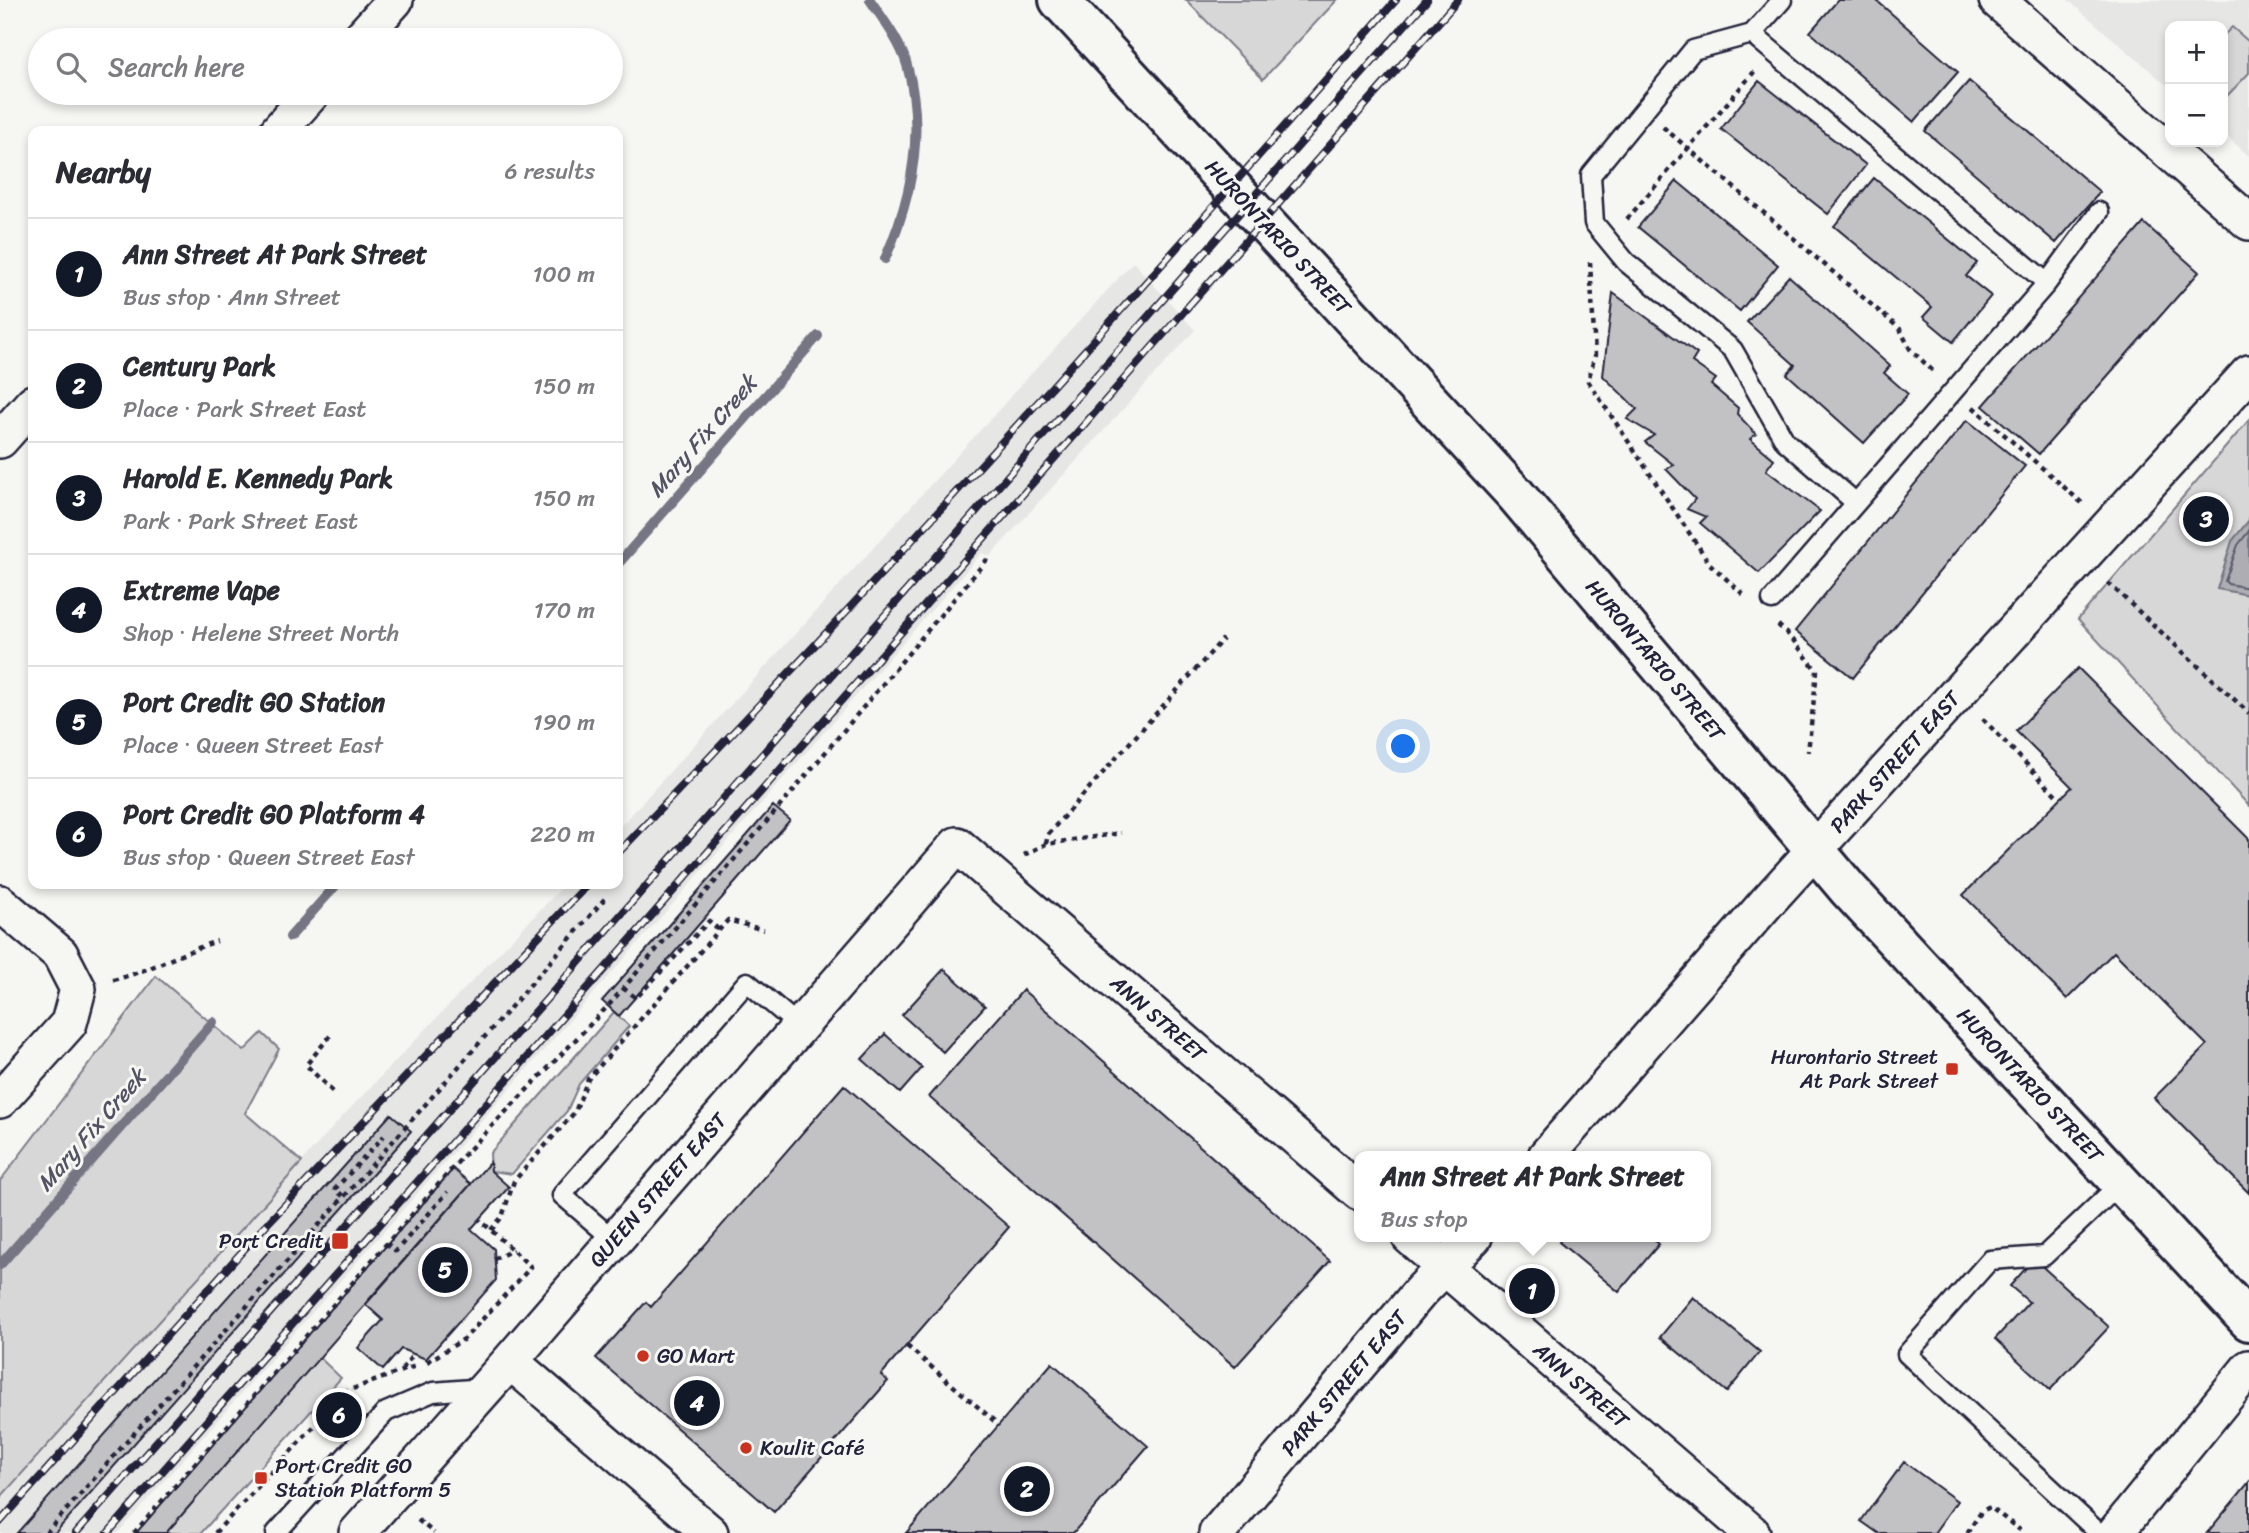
<!DOCTYPE html>
<meta charset="utf-8">
<style>
:root{--surface:#fff;--page:#f7f7f7;--text:#2b2b33;--muted:#7c7c81;--line:#e1e1e2;--accent:#111827}
body{margin:0;font-family:Sriracha,sans-serif;background:var(--page);color:var(--text)}
.controls{position:absolute;right:21px;top:21px;display:grid;overflow:hidden;border-radius:14px;box-shadow:0 4px 10px #0003}
.controls button{width:63px;height:63px;display:grid;place-items:center;padding:0;border:0;border-bottom:2px solid var(--line);background:var(--surface);color:var(--text);font:35px sans-serif}
.you{position:absolute;left:1404px;top:747px;width:24px;height:24px;margin:-18px;border:5px solid #fff;border-radius:50%;background:#1a73e8;box-shadow:0 0 0 10px #1a73e833}
.badge{display:grid;place-items:center;width:46px;height:46px;border-radius:50%;background:var(--accent);color:#fff;font-size:23px;font-weight:700}
.pin{position:absolute;translate:-50% -50%;border:4px solid #fff;box-shadow:0 2px 7px #0006}
.popup{position:absolute;left:1354px;top:1151px;width:357px;height:91px;box-sizing:border-box;display:grid;place-content:center;border-radius:14px;background:var(--surface);filter:drop-shadow(0 2px 5px #0005);font-size:23px;white-space:nowrap;color:var(--muted)}
.popup b{font-size:26px;color:var(--text)}
.popup::after{content:'';position:absolute;left:50%;top:100%;margin-left:-14px;border:14px solid transparent;border-top-color:var(--surface)}
.list{margin:0;padding:0;list-style:none}
h2{display:flex;justify-content:space-between;align-items:center;height:91px;margin:0;padding:0 28px;font-size:30px}
h2 small{font-size:23px;font-weight:400;color:var(--muted)}
.list li{display:grid;grid-template-columns:46px 1fr auto;gap:21px;align-items:center;box-sizing:border-box;height:112px;padding:0 28px;border-top:2px solid var(--line)}
.list b{display:block;font-size:26px;white-space:nowrap}
.list p{margin:0;font-size:23px;white-space:nowrap;color:var(--muted)}
.list em{font-size:23px;font-style:normal;color:var(--muted)}
.icon{flex:none;width:38px;height:38px;fill:none;stroke:currentColor;stroke-width:2;stroke-linecap:round;stroke-linejoin:round}
.map{position:relative;flex:none;width:2249px;height:1533px;overflow:hidden}
.search{position:absolute;background:var(--surface);box-shadow:0 4px 10px #0003;left:28px;top:28px;width:595px;height:77px;display:flex;align-items:center;gap:18px;box-sizing:border-box;padding:0 24px;border-radius:38px;color:var(--muted);font-size:26px}
.panel{position:absolute;background:var(--surface);box-shadow:0 4px 10px #0003;left:28px;top:126px;width:595px;height:763px;border-radius:14px}
.map>svg:first-child{display:block}
</style>
<div class="map">
<svg width="2249" height="1533" viewBox="0 0 2249 1533">
<rect width="100%" height="100%" fill="#f6f6f2"/>
<filter id="ink" filterUnits="userSpaceOnUse"><feTurbulence type="fractalNoise" baseFrequency=".0143" numOctaves="2"/><feDisplacementMap in="SourceGraphic" scale="14" xChannelSelector="R" yChannelSelector="G"/><feConvolveMatrix kernelMatrix="1 2 1 2 8 2 1 2 1" color-interpolation-filters="sRGB"/></filter>
<g filter="url(#ink)">
<path fill="#e6e6e4" d="M2068 0H2249V156L2223 133V26H2170V88Z
M1133 262 1195 330 990 556 982 553 118 1533H0V1498L341 1118 565 884H618V829Z"/>
<path fill="#d7d7d7" stroke="#7c7c89" stroke-width="2" d="M1186 0H1337L1263 79Z
M2232 27 2249 42V73L2223 100V36Z
M2249 420V806L2078 619Z
M156 976 244 1051 262 1033 279 1049 245 1113 302 1162 0 1498V1181Z
M614 1012 629 1026 579 1084 567 1111 512 1174 491 1171 490 1153Z
M319 1357 341 1378 201 1533H166Z"/>
<path fill="#adadb3" stroke="#757583" stroke-width="2" d="M2249 520V595L2217 589 2232 541Z"/>
<g fill="none" stroke-linecap="round" stroke-linejoin="round">
<path stroke="#5a5a6b" stroke-width="2" d="M2249 531 2238 545 2225 581 2228 584 2249 588"/>
<path stroke="#757583" stroke-width="10" d="M870 0C883 19 901 43 907 65 925 130 912 198 885 259
M618 564 818 336
M290 937 337 884
M0 1265 213 1022"/>
</g>
<path fill="#c2c2c4" stroke="#22223b" stroke-width="2" d="M1838 0H1876L1958 72 1914 122 1810 32Z
M1759 81 1866 165 1828 214 1721 129Z
M1969 81 2100 192 2056 243 1925 131Z
M1874 178 1977 263 1966 276 1991 296 1953 342 1923 317 1932 307 1834 226Z
M1677 181 1778 265 1740 311 1638 227Z
M2144 223 2199 272 2039 454 1983 406Z
M1789 276 1890 366 1884 373 1908 394 1864 443 1787 374 1795 365 1747 322Z
M1613 293 1697 354 1692 362 1716 379 1711 385 1738 408 1737 414 1756 434 1750 439 1774 459 1766 470 1820 511 1759 573 1700 523 1706 517 1687 509 1695 499 1666 469 1674 465 1645 442 1654 435 1627 419 1637 409 1603 376Z
M1967 420 2025 466 1853 678 1795 631Z
M2078 668 2249 839V1193L2154 1098 2207 1045 2114 952 2067 999 1963 895 2072 787 2016 731Z
M773 806 790 820 619 1016 602 1001Z
M944 969 985 1006 943 1052 902 1015Z
M1023 990 1330 1261 1235 1367 929 1097Z
M885 1034 922 1068 900 1093 862 1059Z
M844 1085 1009 1227 881 1375 888 1381 774 1512 596 1358 646 1302 651 1307Z
M391 1114 411 1131 55 1533H17Z
M490 1162 491 1171 509 1187 471 1229 494 1249 496 1280 426 1359 401 1349 383 1370 358 1348 383 1320 365 1304Z
M453 1169 471 1184 166 1533H136Z
M1563 1237H1651L1659 1244 1619 1292 1559 1242Z
M2034 1259 2109 1327 2050 1390 1995 1339 2029 1302 2010 1286Z
M1693 1297 1760 1352 1727 1392 1660 1337Z
M1052 1363 1148 1446 1073 1533H906Z
M1904 1462 1957 1501 1934 1533H1878L1861 1521Z
M2249 1482V1533H2207Z"/>
<g fill="none" stroke-linecap="round" stroke-linejoin="round">
<g stroke="#22223b" stroke-width="23">
<path id="lane" d="M1782 0 1752 34 1693 50 1591 175 1594 223 1626 262 1733 350 1785 441 1856 503
M1752 34 2047 283
M1772 600 2047 283 2099 212
M614 1240 562 1195 747 982 799 1026
M276 1533 386 1412 433 1392 484 1388
M2099 1533 1907 1354 1990 1260 2044 1256 2121 1183"/>
</g>
<g stroke="#22223b" stroke-width="40">
<path id="street" d="M1997 0 2249 222
M359 40 395 0
M278 131 312 93
M0 440 33 403
M0 903 60 954 78 989 69 1023 0 1100
M1546 1156 1768 901 2249 373
M1410 1237 1752 1533
M510 1361 710 1533
M357 1533 510 1361 957 845 1359 1192
M1217 1533 1420 1292 1474 1237
M2115 1533 2249 1368"/>
</g>
<g stroke="#22223b" stroke-width="44">
<path id="primary" d="M1059 0 1515 494 1848 889 2249 1321"/>
</g>
<path stroke="#22223b" stroke-width="4.5" stroke-dasharray="5 5" stroke-linecap="butt" d="M1663 127 1900 329 1910 349 1935 373
M1627 219 1754 72
M1590 262 1595 355 1588 381 1710 564 1745 596
M1973 407 2082 503
M2108 583 2249 713
M1778 625 1790 636 1817 671 1808 752
M1983 719 2060 799
M1046 844 1048 834 1223 639
M1024 855 1046 844 1121 833
M113 980C149 971 181 953 217 941
M623 988 636 998 709 921 719 930
M330 1036 306 1065 335 1094
M343 1196 335 1189 384 1136
M491 1230 502 1217 514 1181 575 1112 588 1079 728 920 764 930
M386 1243 396 1251 448 1192
M494 1259 513 1250
M907 1346 999 1425
M427 1362 464 1339 531 1267 480 1220
M402 1369 413 1355
M418 1520 434 1533
M46 1533C233 1321 422 1111 607 896
M134 1533 464 1155 608 1006 793 791 990 556
M215 1533 347 1391 418 1365
M1967 1533 1982 1511 1990 1507 2020 1530"/>
<use href="#lane" stroke="#f6f6f2" stroke-width="18"/>
<use href="#street" stroke="#f6f6f2" stroke-width="35"/>
<use href="#primary" stroke="#f6f6f2" stroke-width="38"/>
<g stroke="#22223b" stroke-width="8">
<path id="rail" d="M618 853C885 576 1142 289 1396 0
M0 1522 265 1226 588 884
M76 1533 1427 0
M108 1533 1458 0"/>
</g>
<use href="#rail" stroke="#f6f6f2" stroke-width="5" stroke-dasharray="16" stroke-linecap="butt"/>
</g>
</g>
<g fill="#c8321e" stroke="#f6f6f2" stroke-width="2.5">
<rect x="1945" y="1062" width="14" height="14" rx="3.5"/>
<rect x="331" y="1232" width="18" height="18" rx="3.5"/>
<circle cx="643" cy="1356" r="7"/>
<circle cx="746" cy="1448" r="7"/>
<rect x="254" y="1471" width="14" height="14" rx="3.5"/>
</g>
<g text-anchor="middle" stroke-width="6" stroke-linejoin="round" paint-order="stroke">
<g font-size="21" fill="#22223b" stroke="#f6f6f2">
<text transform="translate(1278 237) rotate(47)" y="7">HURONTARIO STREET</text>
<text transform="translate(1655 660) rotate(50)" y="7">HURONTARIO STREET</text>
<text transform="translate(1895 762) rotate(-48)" y="7">PARK STREET EAST</text>
<text transform="translate(1158 1018) rotate(41)" y="7">ANN STREET</text>
<text transform="translate(2030 1085) rotate(47)" y="7">HURONTARIO STREET</text>
<text transform="translate(658 1190) rotate(-49)" y="7">QUEEN STREET EAST</text>
<text transform="translate(1344 1383) rotate(-50)" y="7">PARK STREET EAST</text>
<text transform="translate(1581 1385) rotate(41)" y="7">ANN STREET</text>
</g>
<g font-size="21" fill="#22223b" stroke="#f6f6f2" text-anchor="start">
<text x="1938" y="1064" text-anchor="end">Hurontario Street<tspan x="1938" dy="24">At Park Street</tspan></text>
<text x="324" y="1248" text-anchor="end">Port Credit</text>
<text x="657" y="1363">GO Mart</text>
<text x="760" y="1455">Koulit Café</text>
<text x="275" y="1473">Port Credit GO<tspan x="275" dy="24">Station Platform 5</tspan></text>
</g>
<g font-size="23" font-style="italic" fill="#535365" stroke="#f6f6f2">
<text transform="translate(702 436) rotate(-49)" y="8">Mary Fix Creek</text>
<text transform="translate(91 1130) rotate(-49)" y="8">Mary Fix Creek</text>
</g>
</g>
</svg>
<div class="controls">
<button>+</button>
<button>−</button>
</div>
<div class="you"></div>
<div class="pin badge" style="left:1532px;top:1291px">1</div>
<div class="popup"><b>Ann Street At Park Street</b>Bus stop</div>
<div class="pin badge" style="left:1027px;top:1489px">2</div>
<div class="pin badge" style="left:2206px;top:519px">3</div>
<div class="pin badge" style="left:697px;top:1403px">4</div>
<div class="pin badge" style="left:445px;top:1270px">5</div>
<div class="pin badge" style="left:339px;top:1415px">6</div>
<div class="search"><svg class="icon" aria-label="search" viewBox="0 0 24 24"><circle cx="10" cy="10" r="6"/><path d="M15 15l6 6"/></svg>Search here</div>
<section class="panel">
<h2>Nearby<small>6 results</small></h2>
<ul class="list">
<li><span class="badge">1</span><div><b>Ann Street At Park Street</b><p>Bus stop · Ann Street</p></div><em>100 m</em></li>
<li><span class="badge">2</span><div><b>Century Park</b><p>Place · Park Street East</p></div><em>150 m</em></li>
<li><span class="badge">3</span><div><b>Harold E. Kennedy Park</b><p>Park · Park Street East</p></div><em>150 m</em></li>
<li><span class="badge">4</span><div><b>Extreme Vape</b><p>Shop · Helene Street North</p></div><em>170 m</em></li>
<li><span class="badge">5</span><div><b>Port Credit GO Station</b><p>Place · Queen Street East</p></div><em>190 m</em></li>
<li><span class="badge">6</span><div><b>Port Credit GO Platform 4</b><p>Bus stop · Queen Street East</p></div><em>220 m</em></li>
</ul>
</section>
</div>
